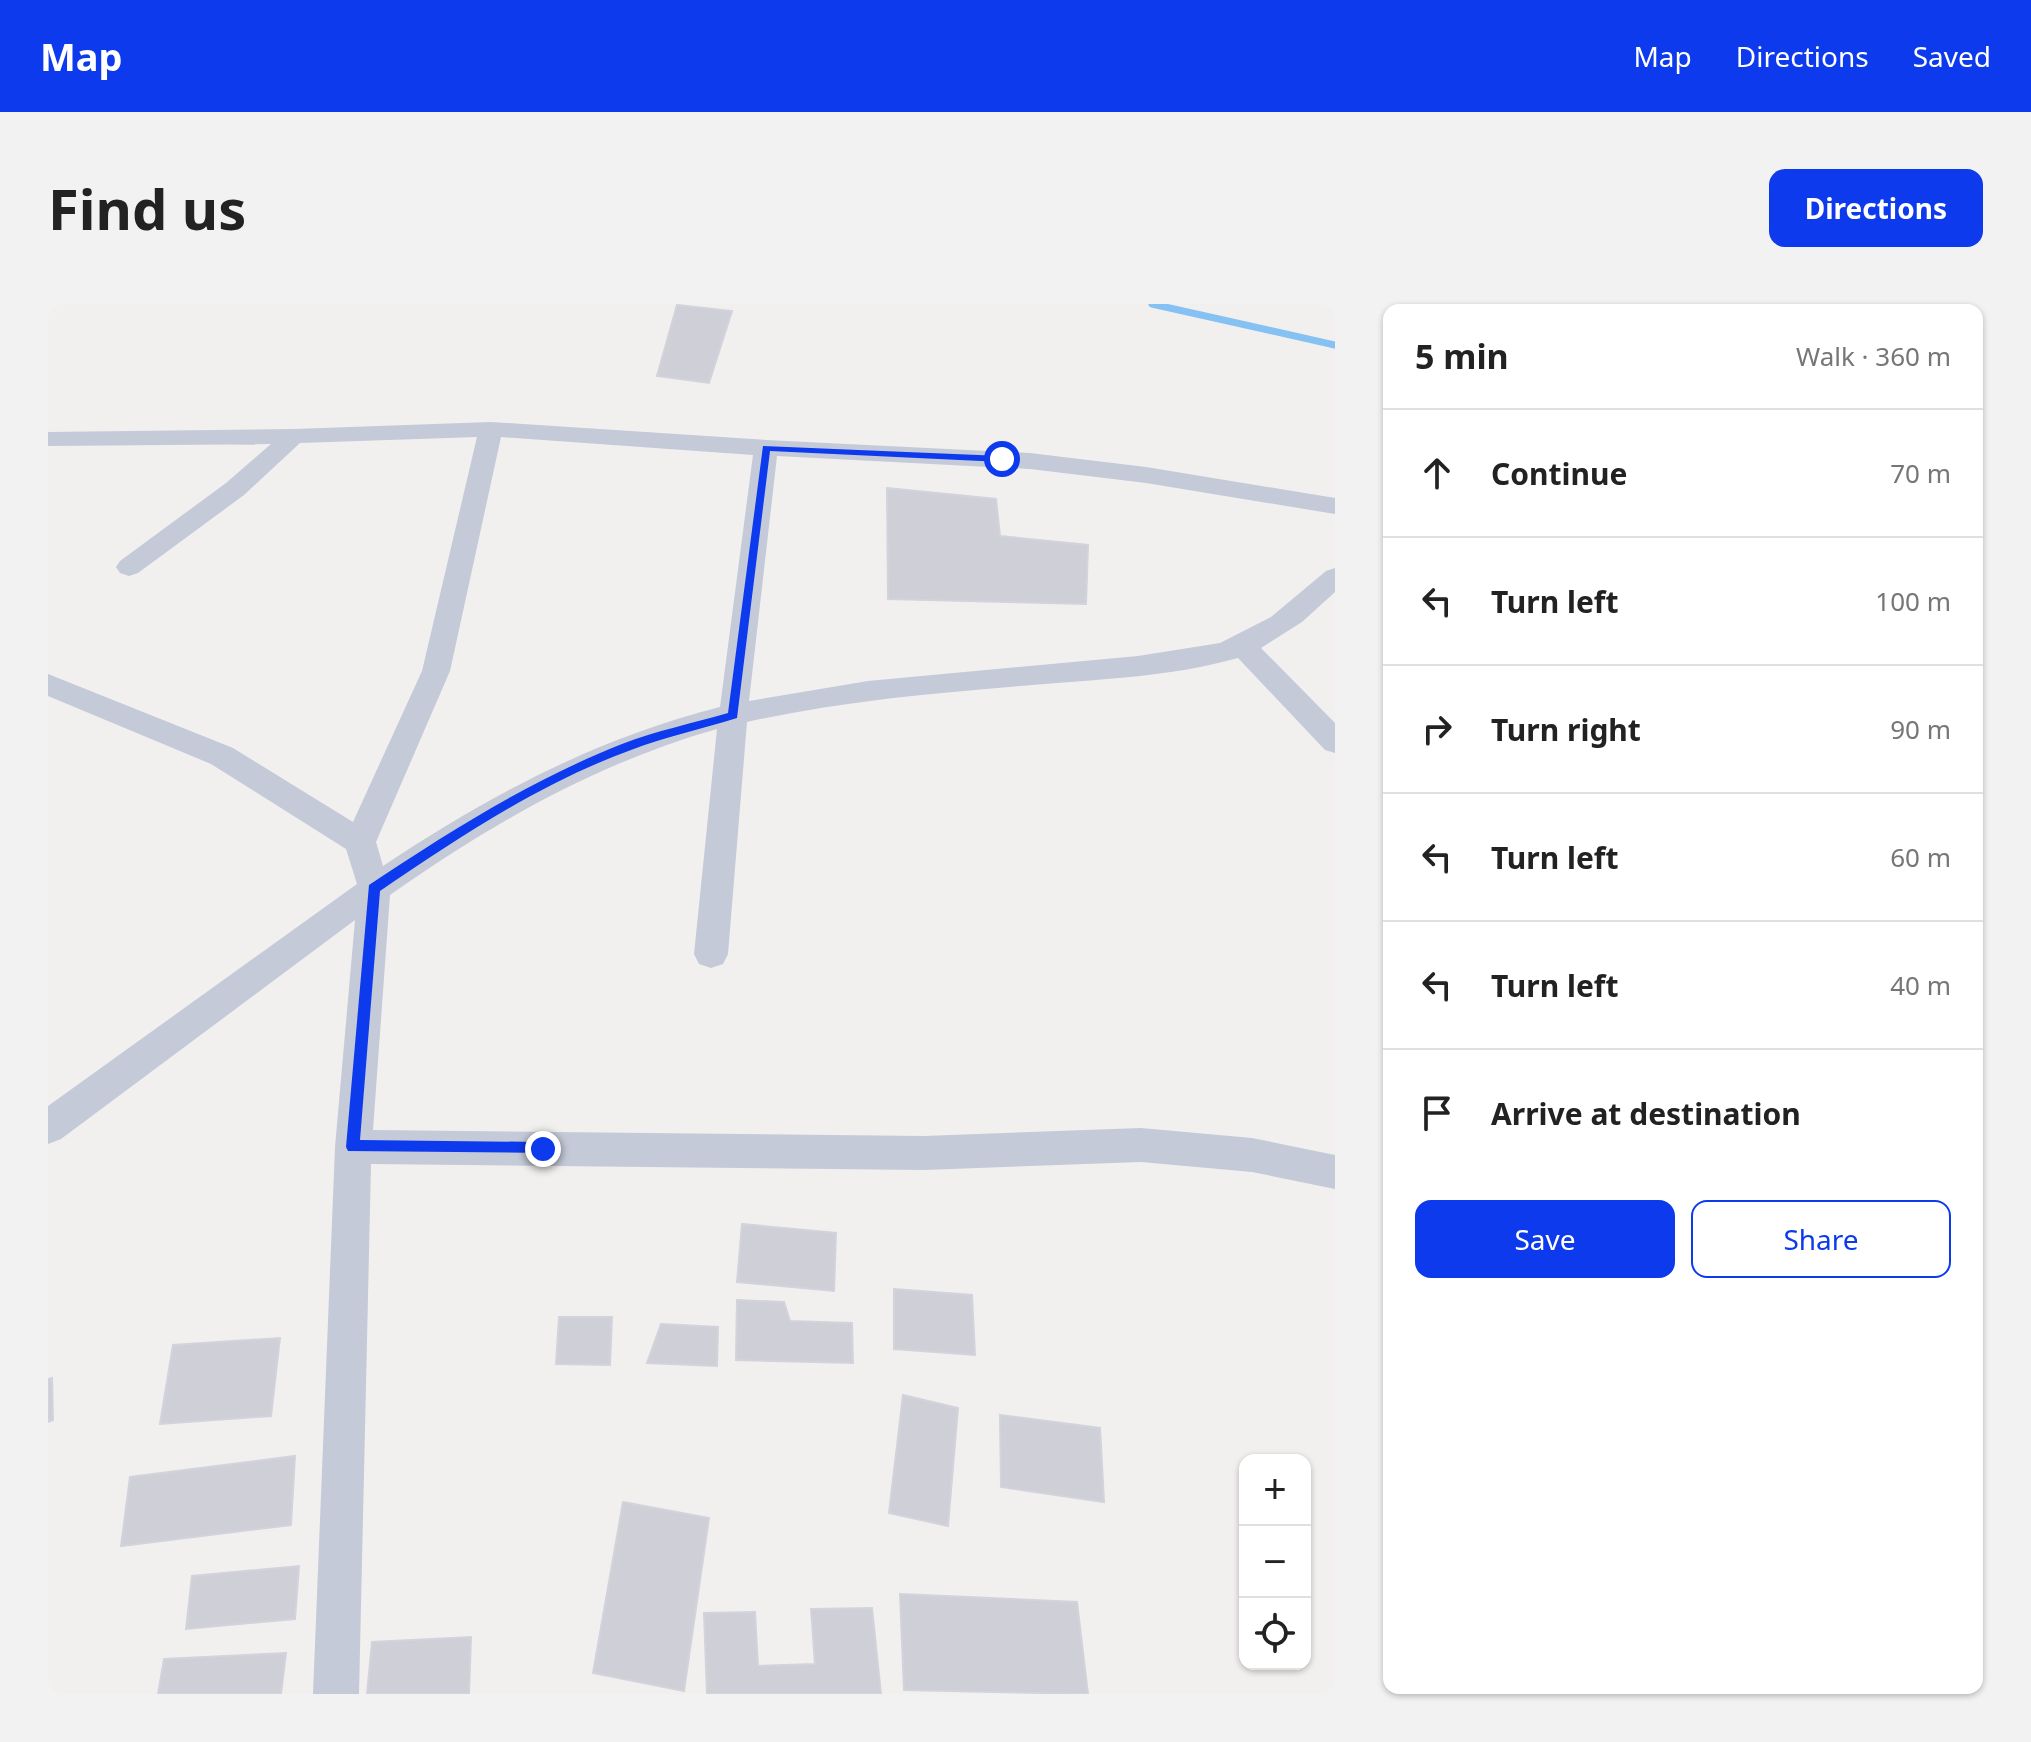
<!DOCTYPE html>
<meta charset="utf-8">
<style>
:root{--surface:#fff;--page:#f2f2f2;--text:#222;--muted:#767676;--line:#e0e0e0;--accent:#0d3aed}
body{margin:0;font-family:"Noto Sans",sans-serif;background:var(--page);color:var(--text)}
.controls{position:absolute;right:24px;bottom:24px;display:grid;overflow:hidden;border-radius:16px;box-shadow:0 2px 6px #0004}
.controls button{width:72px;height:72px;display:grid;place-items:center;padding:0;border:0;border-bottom:2px solid var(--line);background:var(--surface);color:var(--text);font:40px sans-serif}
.stop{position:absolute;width:24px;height:24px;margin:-18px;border:6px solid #0d3aed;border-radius:50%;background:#fff}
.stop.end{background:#0d3aed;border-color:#fff;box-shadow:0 2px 8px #0008}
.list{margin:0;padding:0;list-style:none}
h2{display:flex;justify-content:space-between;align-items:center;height:104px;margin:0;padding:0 32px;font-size:34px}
h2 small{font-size:26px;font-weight:400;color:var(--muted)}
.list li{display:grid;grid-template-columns:52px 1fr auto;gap:24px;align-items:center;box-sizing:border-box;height:128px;padding:0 32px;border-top:2px solid var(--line)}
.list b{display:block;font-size:30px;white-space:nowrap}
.list em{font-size:26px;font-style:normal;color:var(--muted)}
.actions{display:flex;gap:16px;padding:24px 32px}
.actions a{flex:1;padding:18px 0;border:2px solid var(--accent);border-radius:16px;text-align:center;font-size:28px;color:var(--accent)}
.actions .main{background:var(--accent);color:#fff}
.icon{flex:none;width:44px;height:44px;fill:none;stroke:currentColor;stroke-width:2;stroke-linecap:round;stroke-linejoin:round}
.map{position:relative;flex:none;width:1287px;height:1390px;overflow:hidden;border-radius:16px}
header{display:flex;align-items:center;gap:48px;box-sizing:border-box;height:112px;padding:0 40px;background:var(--accent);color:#fff}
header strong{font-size:38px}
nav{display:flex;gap:44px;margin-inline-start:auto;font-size:28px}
.intro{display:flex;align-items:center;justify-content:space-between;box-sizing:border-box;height:192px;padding:0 48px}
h1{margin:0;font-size:56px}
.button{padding:20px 36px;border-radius:16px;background:var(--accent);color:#fff;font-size:28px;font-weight:700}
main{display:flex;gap:48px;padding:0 48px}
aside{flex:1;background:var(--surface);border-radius:16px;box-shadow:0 2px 6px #0004}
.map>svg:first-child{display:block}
</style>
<header>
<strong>Map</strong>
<nav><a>Map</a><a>Directions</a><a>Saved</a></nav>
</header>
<div class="intro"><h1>Find us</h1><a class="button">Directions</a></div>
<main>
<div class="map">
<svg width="1287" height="1390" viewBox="0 0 1287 1390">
<rect width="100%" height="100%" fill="#f2efef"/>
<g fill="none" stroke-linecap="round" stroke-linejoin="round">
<path stroke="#85c1f2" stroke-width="7" d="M1104 0 1287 41"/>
</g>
<path fill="#cecfd7" stroke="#d2d3db" stroke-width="2" d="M629 1 684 7 661 79 609 72Z
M839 184 948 195 952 232 1040 241 1038 300 840 295Z
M694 920 788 929 786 987 689 978Z
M846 985 924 991 927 1051 846 1045Z
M689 996 736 998 742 1017 804 1019 805 1059 688 1056Z
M511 1013H564L562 1061 508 1060Z
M613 1020 670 1023 669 1062 599 1059Z
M232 1034 223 1112 112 1120 125 1041Z
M4 1074 5 1116 0 1118V1075Z
M855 1091 910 1104 900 1222 841 1209Z
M952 1111 1052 1124 1056 1198 953 1183Z
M247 1152 243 1221 73 1242 82 1173Z
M575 1198 661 1214 636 1387 545 1369Z
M251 1262 247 1315 138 1325 144 1272Z
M852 1290 1029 1298 1040 1390 856 1386Z
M824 1304 833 1390H659L656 1309 707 1308 710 1362 767 1360 763 1305Z
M423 1333 421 1390H319L324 1338Z
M238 1349 233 1390H110L116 1355Z"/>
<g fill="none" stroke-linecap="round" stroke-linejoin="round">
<path fill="#c4cad8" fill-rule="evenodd" d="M443 118 718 136 982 149 1098 163 1287 194V210L1098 179 982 165 729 152 701 397 820 377 1090 352 1172 339 1223 313 1278 267 1287 264V288L1254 318 1213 344 1287 419V449L1277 446 1190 354C1123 373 1052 375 984 381 888 389 792 397 699 418L680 650 675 660 663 664 651 660 646 650 669 425C549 459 443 520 342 591L325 826 876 832 1093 824 1204 834 1287 851V885L1204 868 1093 858 876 866 323 860 311 1390H265L287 843 307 616 13 835 0 840V802L309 580 298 545 163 460 0 392V370L185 444 305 518 374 367 429 133 252 139 196 191 90 269 81 272 72 269 68 263 72 257 178 179 223 140 0 142V128L246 125ZM453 133 705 151 672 403C549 434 440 492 335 562L328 538 402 367Z"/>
</g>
<path fill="#0d3aed" d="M715 142 954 152 958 155 954 158 722 147 689 414C654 425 617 433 583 446 492 479 412 533 332 587L312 836 495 838 500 840V849L300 847 298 843 321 581C404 526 481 477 574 440 608 427 645 419 680 409Z"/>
</svg>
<div class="controls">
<button>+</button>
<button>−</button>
<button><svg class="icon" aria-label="locate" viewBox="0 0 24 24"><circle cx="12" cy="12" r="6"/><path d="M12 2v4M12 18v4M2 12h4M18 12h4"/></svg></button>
</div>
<div class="stop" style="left:954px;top:155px"></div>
<div class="stop end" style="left:495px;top:845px"></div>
</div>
<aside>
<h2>5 min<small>Walk · 360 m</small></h2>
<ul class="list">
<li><svg class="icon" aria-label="ahead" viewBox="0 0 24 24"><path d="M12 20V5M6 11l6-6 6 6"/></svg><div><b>Continue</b></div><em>70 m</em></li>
<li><svg class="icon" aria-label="left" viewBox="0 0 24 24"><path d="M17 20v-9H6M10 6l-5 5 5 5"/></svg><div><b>Turn left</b></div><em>100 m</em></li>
<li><svg class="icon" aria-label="right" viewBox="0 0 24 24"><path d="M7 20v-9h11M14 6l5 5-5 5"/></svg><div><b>Turn right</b></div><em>90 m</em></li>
<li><svg class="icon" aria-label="left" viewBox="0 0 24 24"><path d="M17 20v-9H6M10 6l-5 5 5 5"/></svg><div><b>Turn left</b></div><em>60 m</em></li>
<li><svg class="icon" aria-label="left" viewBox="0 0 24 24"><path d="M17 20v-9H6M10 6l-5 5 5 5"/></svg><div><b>Turn left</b></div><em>40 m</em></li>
<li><svg class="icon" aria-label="arrive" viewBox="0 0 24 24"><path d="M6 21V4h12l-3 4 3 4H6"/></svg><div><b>Arrive at destination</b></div></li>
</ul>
<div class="actions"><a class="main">Save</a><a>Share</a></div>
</aside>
</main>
